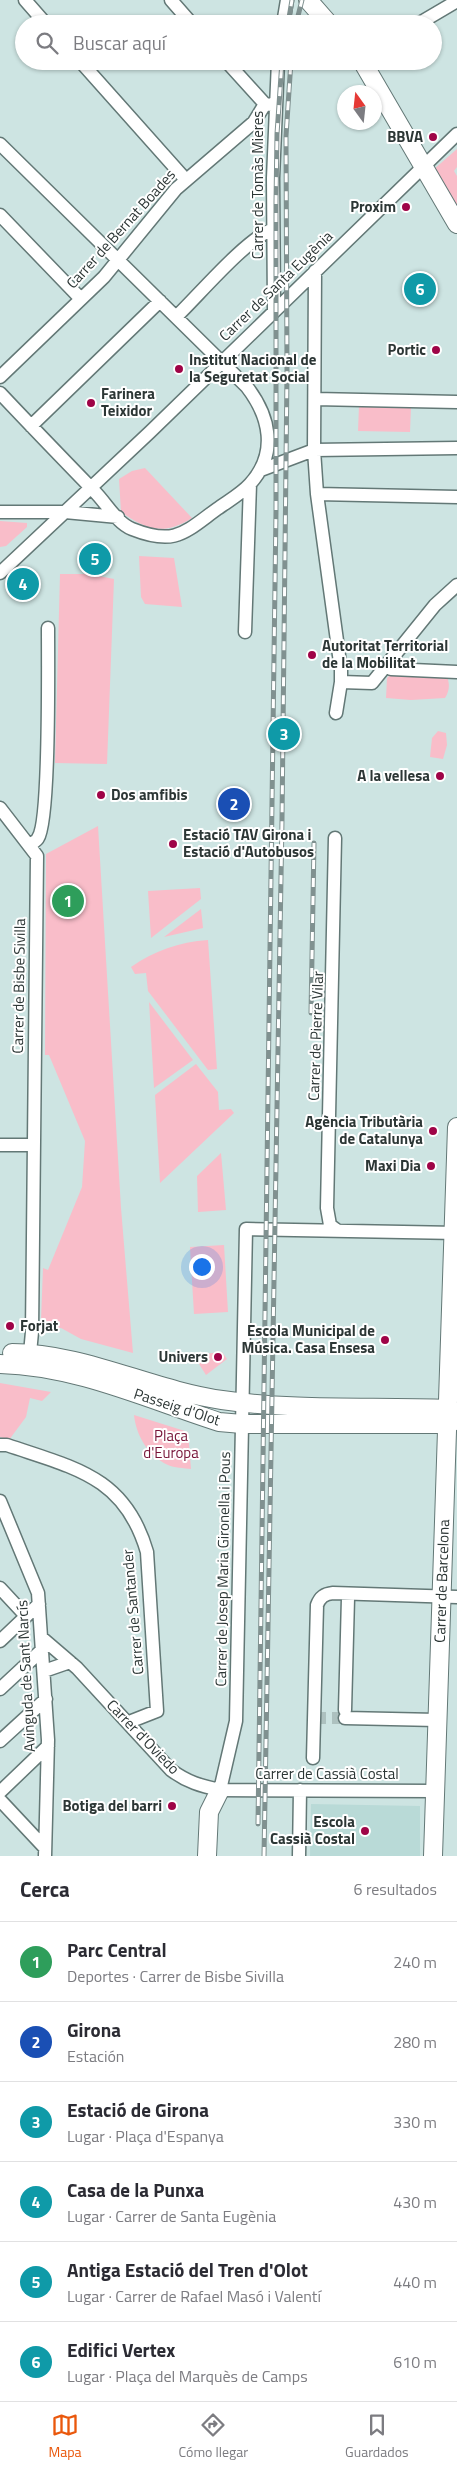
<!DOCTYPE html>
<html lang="es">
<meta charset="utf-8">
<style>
:root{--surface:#fff;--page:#f7f7f7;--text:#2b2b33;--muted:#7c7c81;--line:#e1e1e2;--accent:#ea580c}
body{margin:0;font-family:"Titillium Web",sans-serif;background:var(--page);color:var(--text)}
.compass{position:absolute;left:337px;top:85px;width:45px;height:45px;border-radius:50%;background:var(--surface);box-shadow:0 1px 4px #0004;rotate:345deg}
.you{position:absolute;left:201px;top:1266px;width:18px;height:18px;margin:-12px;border:4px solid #fff;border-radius:50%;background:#1a73e8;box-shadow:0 0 0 8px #1a73e833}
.badge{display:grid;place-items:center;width:32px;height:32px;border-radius:50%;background:var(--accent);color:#fff;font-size:16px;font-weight:700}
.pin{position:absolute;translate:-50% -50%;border:2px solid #fff;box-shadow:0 1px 5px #0006}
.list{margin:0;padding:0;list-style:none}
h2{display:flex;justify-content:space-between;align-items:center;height:65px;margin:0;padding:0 20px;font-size:21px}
h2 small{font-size:16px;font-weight:400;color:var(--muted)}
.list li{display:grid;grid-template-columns:32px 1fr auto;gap:15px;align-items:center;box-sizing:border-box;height:80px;padding:0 20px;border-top:1px solid var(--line)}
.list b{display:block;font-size:19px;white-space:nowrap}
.list p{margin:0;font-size:16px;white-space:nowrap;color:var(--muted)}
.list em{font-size:16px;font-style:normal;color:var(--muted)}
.icon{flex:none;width:28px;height:28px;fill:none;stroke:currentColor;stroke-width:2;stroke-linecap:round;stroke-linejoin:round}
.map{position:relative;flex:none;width:457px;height:1856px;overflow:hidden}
.search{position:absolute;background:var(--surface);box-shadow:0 1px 4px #0004;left:15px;right:15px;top:15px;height:55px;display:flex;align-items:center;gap:12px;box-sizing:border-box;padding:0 18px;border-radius:28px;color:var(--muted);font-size:19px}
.sheet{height:545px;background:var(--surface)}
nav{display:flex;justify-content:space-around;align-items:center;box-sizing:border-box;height:70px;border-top:1px solid var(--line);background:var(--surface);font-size:14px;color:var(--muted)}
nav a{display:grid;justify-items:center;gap:2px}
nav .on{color:var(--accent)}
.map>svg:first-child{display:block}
</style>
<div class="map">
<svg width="457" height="1856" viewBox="0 0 457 1856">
<rect width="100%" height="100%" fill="#cde4e2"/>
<path fill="#b9dad7" d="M311 1804 420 1806V1856H310Z"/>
<path fill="#f9bdc9" d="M457 149V167L454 171 457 176V213L433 170Z
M359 406 411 407 410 432 358 431Z
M145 468 192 518C163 536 147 530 121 512L119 479 132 471Z
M0 521 27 523V527L6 546 0 547Z
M139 556 174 558 182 607 145 604 141 597Z
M60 574H89L114 579 107 764 55 763Z
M391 674H446C450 683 450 690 445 698L411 700 386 698 387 678Z
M438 731 446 733 447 745 443 759 430 757 432 738Z
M98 826 121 1208 133 1353 81 1339 61 1328H43L41 1320 43 1268 48 1270 82 1187 85 1141 49 1055H45L46 854Z
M200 888 201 899 151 938 148 891Z
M201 909 203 928 164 937Z
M208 940 217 1069 208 1070 148 991 146 973 135 974 131 967C154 951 179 942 208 940Z
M149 1002 193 1060 154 1088 149 1001Z
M196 1064 218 1092 219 1110 231 1109 234 1113 160 1183 155 1095Z
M221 1153 226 1210 198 1212 197 1176Z
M224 1245 228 1312 194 1314 190 1247Z
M222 1352 227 1359 206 1375 199 1364 203 1354Z
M0 1383 51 1392 42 1401 30 1398 26 1417 9 1440 0 1437Z
M134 1415 188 1432 191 1469C184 1468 174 1468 168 1465 148 1456 136 1435 134 1415Z"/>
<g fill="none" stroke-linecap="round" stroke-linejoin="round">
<path stroke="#adc1bf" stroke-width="12" stroke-dasharray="12 6" stroke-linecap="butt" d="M314 1718H345"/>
<g stroke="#637876" stroke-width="15">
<path id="street" d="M25 0 46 24
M171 0 192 24
M283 24 287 0
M418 24 457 1
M80 61 186 180
M226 61 265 104 272 105
M0 144 247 387C270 417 278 453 250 484 241 494 228 501 217 509 184 533 175 546 132 529 117 523 106 503 95 492 63 459 31 426 0 393
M0 215 81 299
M315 271 314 450 317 494 341 670V682L336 713
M274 310 273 178 278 61
M176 317C200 294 245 240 273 229
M0 377 104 277 176 189 254 122 265 104
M315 399 457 402
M31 426 160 301
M261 470 314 450 457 448
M317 494 457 497
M0 512H65L118 517
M0 573 150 432 457 134
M245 632 250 484
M391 669 457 672
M341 682 372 683 435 605 457 585
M0 808 37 856 32 1332 30 1353
M335 838 327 1208 330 1225 338 1231
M29 845C32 843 37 841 38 838 50 821 48 659 48 628
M0 1145H33
M0 1445H7C74 1468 125 1476 147 1552L157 1711 129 1722
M0 1501 38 1593 48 1740 45 1856
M0 1588 26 1616
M42 1638 77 1668 171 1770C187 1782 201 1786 220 1790L435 1791
M0 1641 39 1604
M44 1671 70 1662
M0 1689 43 1649
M345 1710 348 1598
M345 1718 437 1720
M0 1741 46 1699
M313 1758 317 1605C320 1597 324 1594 333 1593L457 1597
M220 1790 236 1721 246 1229 457 1233
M0 1792 48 1746
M0 1800 45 1848
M299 1856 300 1790"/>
</g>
<g stroke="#637876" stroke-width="20">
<path id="secondary" d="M308 0 329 24
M362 61 457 224
M12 1353C84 1353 151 1390 222 1400 297 1411 373 1406 448 1409L457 1413
M0 1364C77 1366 147 1399 219 1422L242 1424H447L457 1420
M207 1856 209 1812 220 1790
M433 1856 457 1127"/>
</g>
<use href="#street" stroke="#fff" stroke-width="12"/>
<use href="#secondary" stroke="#fff" stroke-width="18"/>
<g stroke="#809190" stroke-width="5">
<path id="rail" d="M288 24 292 0
M296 24 302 0
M311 1013 314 843
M258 1824 276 511V202L277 134 282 61
M264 1856 282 820 287 373 286 136 291 61"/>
</g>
<use href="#rail" stroke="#fff" stroke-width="3" stroke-dasharray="9" stroke-linecap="butt"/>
</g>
<g fill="#9f0447" stroke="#fff" stroke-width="2">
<circle cx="433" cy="137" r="5"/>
<circle cx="406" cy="207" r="5"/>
<circle cx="436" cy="350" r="5"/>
<circle cx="179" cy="369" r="5"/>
<circle cx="91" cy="403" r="5"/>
<circle cx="312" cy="655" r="5"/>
<circle cx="440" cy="776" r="5"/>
<circle cx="101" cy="795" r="5"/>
<circle cx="173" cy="844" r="5"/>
<circle cx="433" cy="1131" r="5"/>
<circle cx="431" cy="1166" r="5"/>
<circle cx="10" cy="1326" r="5"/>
<circle cx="385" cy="1340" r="5"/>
<circle cx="218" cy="1357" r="5"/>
<circle cx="172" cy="1806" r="5"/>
<circle cx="365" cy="1831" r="5"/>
</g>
<g text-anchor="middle" stroke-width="4" stroke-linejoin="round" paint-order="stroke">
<g font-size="15" font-weight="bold" fill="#2c3635" stroke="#fff" text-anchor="end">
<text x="423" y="142">BBVA</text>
<text x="396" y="212">Proxim</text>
<text x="426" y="355">Portic</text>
<text x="189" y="365" text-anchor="start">Institut Nacional de<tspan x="189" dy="17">la Seguretat Social</tspan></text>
<text x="101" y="399" text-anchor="start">Farinera<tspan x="101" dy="17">Teixidor</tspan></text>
<text x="322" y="651" text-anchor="start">Autoritat Territorial<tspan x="322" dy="17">de la Mobilitat</tspan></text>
<text x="430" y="781">A la vellesa</text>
<text x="111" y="800" text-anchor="start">Dos amfibis</text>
<text x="183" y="840" text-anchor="start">Estació TAV Girona i<tspan x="183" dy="17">Estació d'Autobusos</tspan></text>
<text x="423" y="1127">Agència Tributària<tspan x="423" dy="17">de Catalunya</tspan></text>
<text x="421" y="1171">Maxi Dia</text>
<text x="20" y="1331" text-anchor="start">Forjat</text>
<text x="375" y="1336">Escola Municipal de<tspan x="375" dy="17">Música. Casa Ensesa</tspan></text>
<text x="208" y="1362">Univers</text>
<text x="162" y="1811">Botiga del barri</text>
<text x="355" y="1827">Escola<tspan x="355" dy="17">Cassià Costal</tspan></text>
</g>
<g font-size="15" fill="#2c3635" stroke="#fff">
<text transform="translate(258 185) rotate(-90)" y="5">Carrer de Tomàs Mieres</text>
<text transform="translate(121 229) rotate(-48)" y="5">Carrer de Bernat Boades</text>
<text transform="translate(276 286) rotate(-44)" y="5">Carrer de Santa Eugènia</text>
<text transform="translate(19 986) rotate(-89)" y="5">Carrer de Bisbe Sivilla</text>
<text transform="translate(316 1036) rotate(-88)" y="5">Carrer de Pierre Vilar</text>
<text transform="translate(177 1407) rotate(18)" y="5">Passeig d'Olot</text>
<text transform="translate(223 1569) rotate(-89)" y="5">Carrer de Josep Maria Gironella i Pous</text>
<text transform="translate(442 1581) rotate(-88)" y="5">Carrer de Barcelona</text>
<text transform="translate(133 1612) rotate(-95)" y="5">Carrer de Santander</text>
<text transform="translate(26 1676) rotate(-93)" y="5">Avinguda de Sant Narcís</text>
<text transform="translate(143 1737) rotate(46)" y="5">Carrer d'Oviedo</text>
<text x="327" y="1779">Carrer de Cassià Costal</text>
</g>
<g font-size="15" fill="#771438" stroke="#fff">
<text x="171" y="1441">Plaça<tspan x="171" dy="17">d'Europa</tspan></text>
</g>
</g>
</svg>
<svg class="compass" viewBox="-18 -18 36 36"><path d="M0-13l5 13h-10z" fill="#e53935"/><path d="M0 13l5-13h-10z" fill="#7c7c81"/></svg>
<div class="you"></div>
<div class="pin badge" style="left:68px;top:901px;background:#2e9e5b">1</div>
<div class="pin badge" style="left:234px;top:804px;background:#1a4fb4">2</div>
<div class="pin badge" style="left:284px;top:734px;background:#0f9aa8">3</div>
<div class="pin badge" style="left:23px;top:584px;background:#0f9aa8">4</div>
<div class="pin badge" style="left:95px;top:559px;background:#0f9aa8">5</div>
<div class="pin badge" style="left:420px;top:289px;background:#0f9aa8">6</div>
<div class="search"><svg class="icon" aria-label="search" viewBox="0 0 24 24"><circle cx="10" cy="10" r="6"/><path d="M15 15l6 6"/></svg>Buscar aquí</div>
</div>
<section class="sheet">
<h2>Cerca<small>6 resultados</small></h2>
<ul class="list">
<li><span class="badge" style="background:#2e9e5b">1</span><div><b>Parc Central</b><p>Deportes · Carrer de Bisbe Sivilla</p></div><em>240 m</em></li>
<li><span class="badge" style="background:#1a4fb4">2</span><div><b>Girona</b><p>Estación</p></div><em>280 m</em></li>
<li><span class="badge" style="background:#0f9aa8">3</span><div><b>Estació de Girona</b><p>Lugar · Plaça d'Espanya</p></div><em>330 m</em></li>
<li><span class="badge" style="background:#0f9aa8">4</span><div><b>Casa de la Punxa</b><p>Lugar · Carrer de Santa Eugènia</p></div><em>430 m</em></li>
<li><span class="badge" style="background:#0f9aa8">5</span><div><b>Antiga Estació del Tren d'Olot</b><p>Lugar · Carrer de Rafael Masó i Valentí</p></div><em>440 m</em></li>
<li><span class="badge" style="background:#0f9aa8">6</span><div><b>Edifici Vertex</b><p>Lugar · Plaça del Marquès de Camps</p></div><em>610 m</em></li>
</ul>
</section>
<nav>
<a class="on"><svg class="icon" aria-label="map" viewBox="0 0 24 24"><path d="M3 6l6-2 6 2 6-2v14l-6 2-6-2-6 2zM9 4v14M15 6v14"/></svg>Mapa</a>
<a><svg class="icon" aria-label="directions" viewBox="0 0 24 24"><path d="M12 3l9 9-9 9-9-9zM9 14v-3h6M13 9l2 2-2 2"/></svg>Cómo llegar</a>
<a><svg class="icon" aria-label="saved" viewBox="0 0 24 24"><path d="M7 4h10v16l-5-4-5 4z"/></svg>Guardados</a>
</nav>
